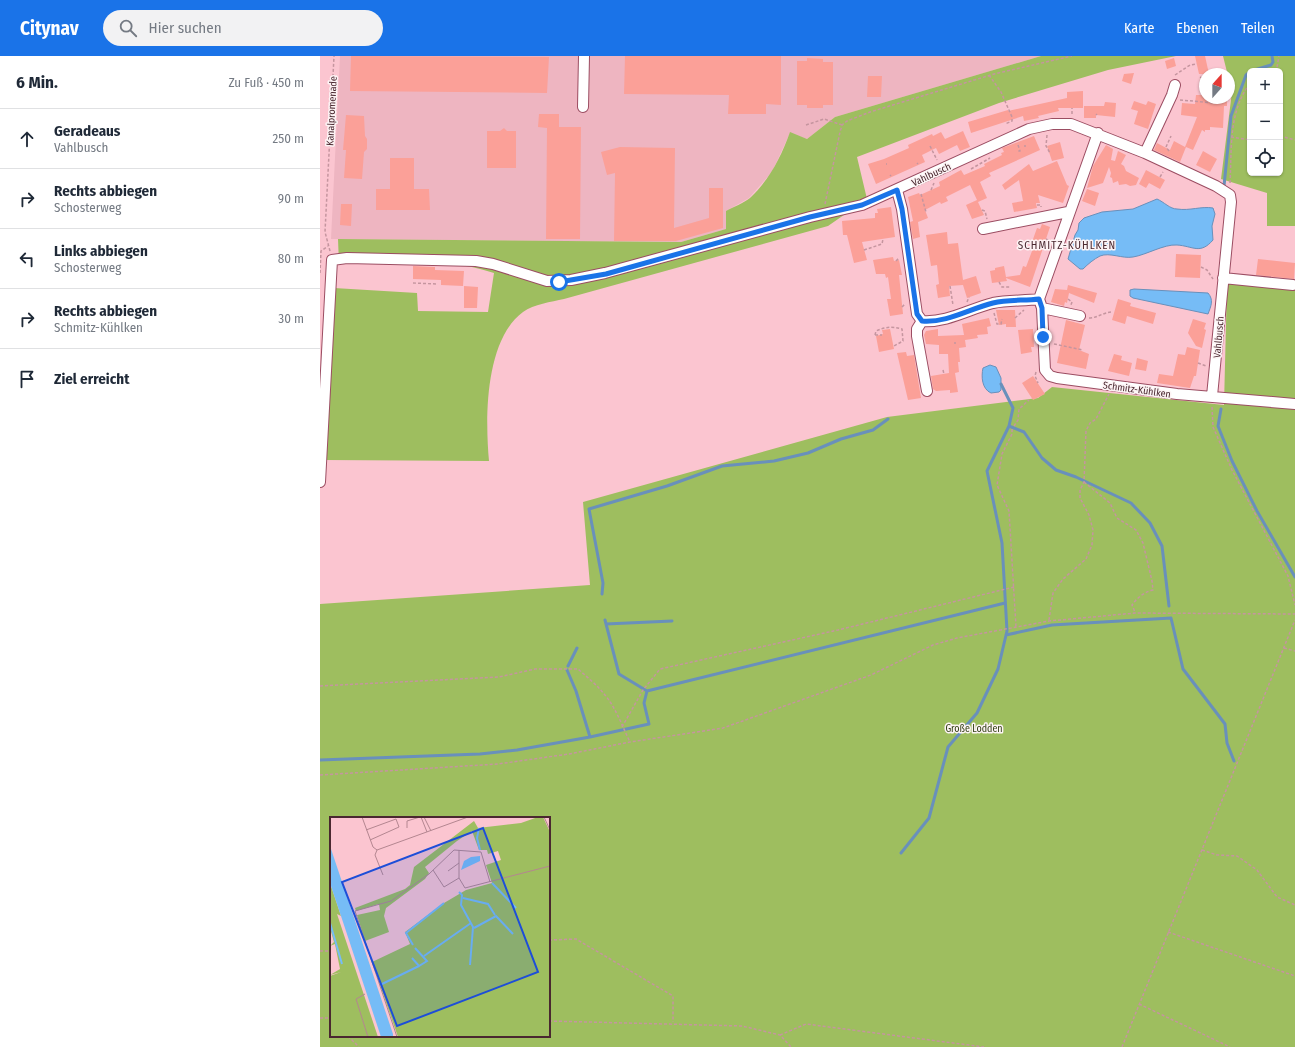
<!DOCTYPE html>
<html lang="de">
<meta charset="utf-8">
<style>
:root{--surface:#fff;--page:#f2f2f3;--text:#1f2937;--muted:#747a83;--line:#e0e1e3;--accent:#1a73e8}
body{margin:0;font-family:"Fira Sans Condensed",sans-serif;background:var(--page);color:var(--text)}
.controls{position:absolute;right:12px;top:12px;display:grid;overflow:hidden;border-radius:6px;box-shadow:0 1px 3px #0004}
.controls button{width:36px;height:36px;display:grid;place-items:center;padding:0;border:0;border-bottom:1px solid var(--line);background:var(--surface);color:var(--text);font:20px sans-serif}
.compass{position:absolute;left:879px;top:12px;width:36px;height:36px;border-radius:50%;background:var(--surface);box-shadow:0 1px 3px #0004;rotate:21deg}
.stop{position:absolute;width:12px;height:12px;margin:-9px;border:3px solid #1a73e8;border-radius:50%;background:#fff}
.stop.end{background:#1a73e8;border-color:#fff;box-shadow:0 1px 4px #0008}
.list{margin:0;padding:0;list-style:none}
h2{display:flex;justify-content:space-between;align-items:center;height:52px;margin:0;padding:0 16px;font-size:17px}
h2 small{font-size:13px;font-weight:400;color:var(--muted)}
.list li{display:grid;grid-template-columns:26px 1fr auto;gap:12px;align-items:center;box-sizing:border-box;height:60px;padding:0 16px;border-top:1px solid var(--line)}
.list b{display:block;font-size:15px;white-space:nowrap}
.list p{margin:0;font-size:13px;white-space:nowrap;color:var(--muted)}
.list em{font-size:13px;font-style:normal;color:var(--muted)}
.icon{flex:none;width:22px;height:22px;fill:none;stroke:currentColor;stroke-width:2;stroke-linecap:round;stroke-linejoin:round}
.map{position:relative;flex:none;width:975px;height:991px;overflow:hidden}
header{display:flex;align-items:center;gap:24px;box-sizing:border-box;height:56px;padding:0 20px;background:var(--accent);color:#fff}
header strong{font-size:19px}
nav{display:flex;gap:22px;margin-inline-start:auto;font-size:14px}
.search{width:280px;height:36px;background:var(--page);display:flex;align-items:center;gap:10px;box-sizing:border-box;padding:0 14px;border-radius:22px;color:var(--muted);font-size:15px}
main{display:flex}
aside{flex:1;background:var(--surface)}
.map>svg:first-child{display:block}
</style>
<header>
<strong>Citynav</strong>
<div class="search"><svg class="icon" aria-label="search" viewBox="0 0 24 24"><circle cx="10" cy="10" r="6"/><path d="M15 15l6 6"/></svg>Hier suchen</div>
<nav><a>Karte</a><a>Ebenen</a><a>Teilen</a></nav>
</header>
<main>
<aside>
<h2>6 Min.<small>Zu Fuß · 450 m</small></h2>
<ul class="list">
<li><svg class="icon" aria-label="ahead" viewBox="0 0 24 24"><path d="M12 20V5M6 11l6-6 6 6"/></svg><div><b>Geradeaus</b><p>Vahlbusch</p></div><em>250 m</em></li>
<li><svg class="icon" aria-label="right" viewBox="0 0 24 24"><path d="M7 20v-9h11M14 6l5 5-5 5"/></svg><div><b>Rechts abbiegen</b><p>Schosterweg</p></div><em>90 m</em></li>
<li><svg class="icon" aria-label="left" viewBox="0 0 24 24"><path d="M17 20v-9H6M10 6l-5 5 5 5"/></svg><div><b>Links abbiegen</b><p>Schosterweg</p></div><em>80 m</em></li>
<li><svg class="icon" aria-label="right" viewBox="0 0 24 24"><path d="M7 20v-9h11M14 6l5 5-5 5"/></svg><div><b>Rechts abbiegen</b><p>Schmitz-Kühlken</p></div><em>30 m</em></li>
<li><svg class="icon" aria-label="arrive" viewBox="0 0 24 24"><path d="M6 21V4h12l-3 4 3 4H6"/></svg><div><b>Ziel erreicht</b></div></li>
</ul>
</aside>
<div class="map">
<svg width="975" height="991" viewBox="0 0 975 991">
<rect width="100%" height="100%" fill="#fbc5d0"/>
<path fill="#eeb5c1" d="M20 0H721L515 61 487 83 470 77 452 116 429 142 406 155V173L361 186 11 183Z"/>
<path fill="#9ebe5f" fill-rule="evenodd" d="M721 0H856L788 14 679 47 537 101 547 143 508 170 244 243C231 246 214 248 203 256 165 284 165 362 169 405L4 404 14 232 97 237 98 255 168 256 174 217C127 201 72 206 22 205L19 208 18 183 361 186 406 173V155C413 151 424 147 430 142 450 123 461 101 470 76L487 83 515 61Z
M903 0H975V170H947V137L901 123 912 36ZM930 15H960V117H930Z
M907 227 975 231V991H0V548L270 529 263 446 567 361 718 342 732 331 904 349ZM11 762H229V980H11Z"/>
<path fill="#76bcf6" stroke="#6990bb" d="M837 143C844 146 850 153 857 153 870 155 881 150 893 152L895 158 892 170 893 184C880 199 873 190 857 189 844 188 826 199 813 201 802 203 790 196 780 200 774 203 768 208 763 213H760L748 203 755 179 758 174 759 167 764 162 782 156 813 153Z
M814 233 888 237C894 244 891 250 888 258L813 242 810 240V234Z
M670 309 676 311 681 322V334L679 336 671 337C662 333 661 321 663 312Z"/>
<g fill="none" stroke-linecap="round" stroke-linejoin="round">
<path stroke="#6990bb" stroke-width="3" d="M931 15 951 9 953 6 952 0
M904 130 911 60 926 19 930 16
M901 353 898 370 912 405 937 455 975 521
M689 370 704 376 722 402 736 414 756 421 811 447 830 467 842 490 849 550
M282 538 283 527 269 453 347 430 402 410 454 405 488 397 521 383 553 374 568 363
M286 568 352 565
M686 579 732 569 851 562 863 613 905 668 907 687 914 705
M248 610 257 592
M247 614 256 635 270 681 329 668 324 647 327 635 299 618 285 564
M327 635 685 547
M0 704 160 698 197 694 270 681
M581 797 609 762 628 691 657 657 678 613 687 575 682 487 667 415 689 370 693 352 681 328"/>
</g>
<path fill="#fba098" d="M31 0 229 1 227 37 30 35Z
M305 0H461V49L446 48V58H408L409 39 304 38Z
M875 0H885L889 18H879Z
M487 2 503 3V6H513V49H503V52H487V49H477V5H487Z
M854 2 856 10 847 13 845 5Z
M814 17 811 28 802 25 804 18Z
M548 20H562L561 41H547Z
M763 35V52H738L739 55 718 60 719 62 704 65 703 60 651 77 648 66 688 54V55L747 42V36Z
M876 39H885V42H907V50H904L903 72 890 71V74H885V76L882 74 873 94 866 91 860 106 834 94 837 87 850 94 854 85 865 91 877 61 861 59 862 47 875 48Z
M814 45 826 49 828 45 836 48 828 73 814 68 818 55 811 53Z
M785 46 796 47 795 61 776 59V62H764V50H784Z
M219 58H239V71H261L260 183H226L227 72 218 71Z
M26 59 44 60 45 80 47 83V93L44 96 42 123 24 122 26 94H23Z
M184 72 187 75H196V112H167V75H180Z
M643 75 650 91 640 95 637 89 619 98 616 92 602 99 605 106 556 128 548 108 564 103 589 92 588 89 612 78 613 80 621 76 625 83Z
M714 80 720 94 669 117 671 120 660 126 667 142 658 146 664 159 652 163 646 149 657 144 650 129 626 141 628 145 621 148 620 146 605 154 608 162 598 166 600 181 593 183 590 166 593 165 588 141 599 137 600 139 620 130 619 126 641 114 644 119 665 110 664 108 682 99 681 97 684 96 682 92Z
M740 86 744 102 732 105 727 90Z
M786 89 793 93 791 104 795 105 798 95 806 99 801 108 804 110 806 115 819 122 816 129 810 130 806 128 799 129 798 125 793 127 792 122 790 121 791 117 789 111 783 127 767 132 773 110Z
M300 91 355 92 354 172 389 162V132H403V172L356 185H294L295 117 287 119 281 96Z
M883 95 897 103 890 116 876 109Z
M70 102H94V133H109L110 154H56V133H70Z
M737 105 747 129 749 130 743 147 718 139 720 147H716L717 152 694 156 692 147 703 145 699 124 685 134 682 129 709 108 713 115Z
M826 114 845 124 840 133 829 127 826 132 819 128Z
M767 133 779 137 775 150 762 145Z
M21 148H32L31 170 20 169Z
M571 151 575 181 542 186 547 204 534 207 527 179H523L522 165 555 162V157H558L557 153Z
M722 168 730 171 710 231 686 222 687 225 672 227 670 215 675 214V212L684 210 686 221 700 219 703 210 706 211 715 187 712 186 717 172 720 173Z
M627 176 628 188 638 187 643 224 656 220 661 237 647 242 643 229 629 230 630 240 618 242 616 229 619 228 617 209 611 210 606 179Z
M856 198 881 199 880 222 855 221Z
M573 201 574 205 579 204 582 219H579L583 258 570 260 567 243H571L568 221 566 222 565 218H556L553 204Z
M938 203 975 207 974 223 936 219Z
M93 210 115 211V214L144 215 143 230 121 229V224L93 223Z
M748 229 777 237 774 247 749 237 747 247 745 246 744 250 731 246 735 233 747 234Z
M144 230 158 231 157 252H144Z
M798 243 811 247 810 250 836 257 833 268 807 260 805 268 792 264Z
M676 254H695L696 271H686V268L679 269Z
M669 262 671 270 667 271 668 278 657 279 658 282 645 284 646 291 639 292 640 306H638L639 316 635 317 638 336 630 337V334L616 335 613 333 611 320 629 317 628 298H619V289L606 288 604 279 606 275 618 273V280L644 279 642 268Z
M873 263 886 267 884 273 886 274 882 292 876 290 868 277Z
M746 264 765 269 759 294 769 298 766 313 737 307Z
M570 273 574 293 559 296 556 280 563 278 562 274Z
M713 273 714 291H711L712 296 701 298 698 274Z
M867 291 880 294 876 320H874L870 332 837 327 839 318 853 320 858 298 865 299Z
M586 296 587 300 594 299 601 342 588 344 577 297Z
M794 298 802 300 801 304 812 307 809 320 788 315Z
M817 302 828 305 826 315 815 313Z
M713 320 725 338 713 344 702 327Z"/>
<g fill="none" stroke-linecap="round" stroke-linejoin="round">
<g stroke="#9b4d62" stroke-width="12">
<path id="minor" d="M263 51 264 0
M778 77 719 243 722 252 725 314 730 320 737 322 857 338 975 348
M825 97 852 39 855 29
M577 134 582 153 597 258 602 265C627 267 649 253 673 247 688 244 704 245 719 243
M663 173 748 156
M903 222 973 229
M722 252 760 260
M602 265 597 273V280L607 335
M0 426 12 204 27 202 156 205 173 208 227 225 251 224 285 217 490 161 542 149 709 73 732 68H751L825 97 896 130 910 139 911 146 892 340"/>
</g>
<path stroke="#c5959f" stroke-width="1.5" stroke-dasharray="3 2" stroke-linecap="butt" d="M954 15 957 11 959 0
M669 19 681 36 692 61V65L685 68
M855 19 870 9 877 8
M880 21 884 23
M860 44 895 47
M752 58V52
M776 59 777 58
M486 69 504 63 522 69
M727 79 726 90 730 97
M960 80 975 84
M911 81 930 84
M698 89 700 95H698
M610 90 617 104
M704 90H706
M849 95 846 91 851 80
M597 107 598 108
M566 108H567
M651 113 670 102
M570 120 571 119
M840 121 843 116
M910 127C912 92 908 57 930 27
M611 134 614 127
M601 138 606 156
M505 148 520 76 522 69 527 65 550 56 674 18 752 0
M717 149H721V151
M662 154 665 155 667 163
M726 183 730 185
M544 194 562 188 563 183
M10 195 5 176 14 0
M576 205 579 202
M881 211 887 214 893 223
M0 217 1 195 8 190
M679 226 682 231H690
M93 227 117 228
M630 230 633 249
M748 243 752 246 751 249
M647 246 649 241
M582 251 585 248
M674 257 677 268H681L682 263
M695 262 704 254
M769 262C778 262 783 256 793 256
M555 279 556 275C565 271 572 270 582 273L583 285 574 290
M555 279H562
M634 287H636
M734 288 763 294
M878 307 886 310
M623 314 624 318
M716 316 715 320 718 327
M892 351 893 371 912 414 968 520 975 549
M694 370 698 364 699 353 709 344
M692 373V378L682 398 677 429 689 455 696 571
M764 426 790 447 797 462 816 474 823 487 832 525 833 534C824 536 817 542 812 549L815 556
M729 564 733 537 743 523 766 503 772 489 773 474 769 459 760 442V434L764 426 766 375 770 367 776 363 789 338
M964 592 975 595
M0 630 179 621 215 613H258C267 621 277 629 285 639 296 652 302 670 310 686
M302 671 323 634 340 613 518 574 694 531
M0 719 178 708 249 698 310 686 403 672 551 619 613 589 637 582 729 565 815 557 975 558
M882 794 897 799 917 800 937 814 957 841 975 849
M848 876 975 920
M229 884 256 883 353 940V966
M0 895H11
M819 948 910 991
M0 962H11
M229 965 422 970 460 979 471 991
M460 979 486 968 664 991
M28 980 39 991
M802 991 975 564"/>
<use href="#minor" stroke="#fff" stroke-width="10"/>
</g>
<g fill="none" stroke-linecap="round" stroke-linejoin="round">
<path stroke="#1a73e8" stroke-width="5" d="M239 226 286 218 490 161 542 149 577 134 582 153 597 258 602 265C627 267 649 253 673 247 688 243 704 245 719 243L722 252 723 281"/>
</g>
<g text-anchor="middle" stroke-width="3" stroke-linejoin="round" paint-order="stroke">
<g font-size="10" fill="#4a2830" stroke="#fdf4f5">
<text transform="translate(11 55) rotate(-87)" y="4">Kanalpromenade</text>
<text transform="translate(611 118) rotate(-25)" y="4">Vahlbusch</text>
<text transform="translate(898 281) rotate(-85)" y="4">Vahlbusch</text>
<text transform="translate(817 333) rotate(8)" y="4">Schmitz-Kühlken</text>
</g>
<g font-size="10" fill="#303e13" stroke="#fdf4f5">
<text x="654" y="676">Große Lodden</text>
</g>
<g font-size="11" letter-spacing="1" fill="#4a2830" stroke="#fdf4f5">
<text x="747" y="193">SCHMITZ-KÜHLKEN</text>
</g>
</g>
<g transform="translate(10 761)">
<rect width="220" height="220" fill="#fbc5d0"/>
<path d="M208 0H213L220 15V220H68L42 145 80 127 75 115 114 86 136 73 162 66 156 48 171 43 168 34 158 37 157 33H149L142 14 127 24 95 50 99 56 95 62 56 91 54 99 59 115 35 124 27 98 50 93 49 87 26 94 25 91 75 72 80 68 84 50 144 4 148 11 191 6ZM0 66 11 99 7 97 48 220H0V159L11 155 0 158 10 152 5 127 0 129 4 125 0 111Z" fill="#9ebe5f"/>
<path d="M0 29 63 217V220H51L11 99 0 66ZM150 39V44L131 53 134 44 141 40Z" fill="#76bcf6"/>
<path fill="none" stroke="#76bcf6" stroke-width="2" d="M149 11 147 21 150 33M162 66 186 91M129 75 132 78 131 88 143 110 140 148M133 81 158 87 165 98M0 106 12 147M144 111 166 99 183 117M83 128 76 116 114 86M94 139 141 106M82 141 89 149 97 144 85 131M50 168 89 149"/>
<path fill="none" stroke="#b48690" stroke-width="1" d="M32 0 43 30 47 33M91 0 97 15M94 0 101 14M214 0 220 13M77 11V4L90 0M36 13 66 2 69 10 40 23M47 33 138 0M47 33 45 38 53 58M129 33V61L135 71 220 49M103 53 114 70 129 61M118 54 129 46M35 177 26 182 38 220M67 220 25 94 61 84 99 57 124 33 151 35 160 65"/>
<path fill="#1d4ed8" fill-opacity="0.15" stroke="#1d4ed8" stroke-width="2" d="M153 11 208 155 67 209 12 65Z"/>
<rect width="220" height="220" fill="none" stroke="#4a2830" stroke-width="2"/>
</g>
</svg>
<div class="controls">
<button>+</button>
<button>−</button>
<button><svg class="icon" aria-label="locate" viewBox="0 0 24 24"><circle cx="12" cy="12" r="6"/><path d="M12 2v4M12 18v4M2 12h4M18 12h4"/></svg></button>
</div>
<svg class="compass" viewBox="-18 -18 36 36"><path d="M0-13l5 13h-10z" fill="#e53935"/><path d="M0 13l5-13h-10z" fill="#747a83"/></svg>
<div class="stop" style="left:239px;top:226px"></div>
<div class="stop end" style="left:723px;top:281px"></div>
</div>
</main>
